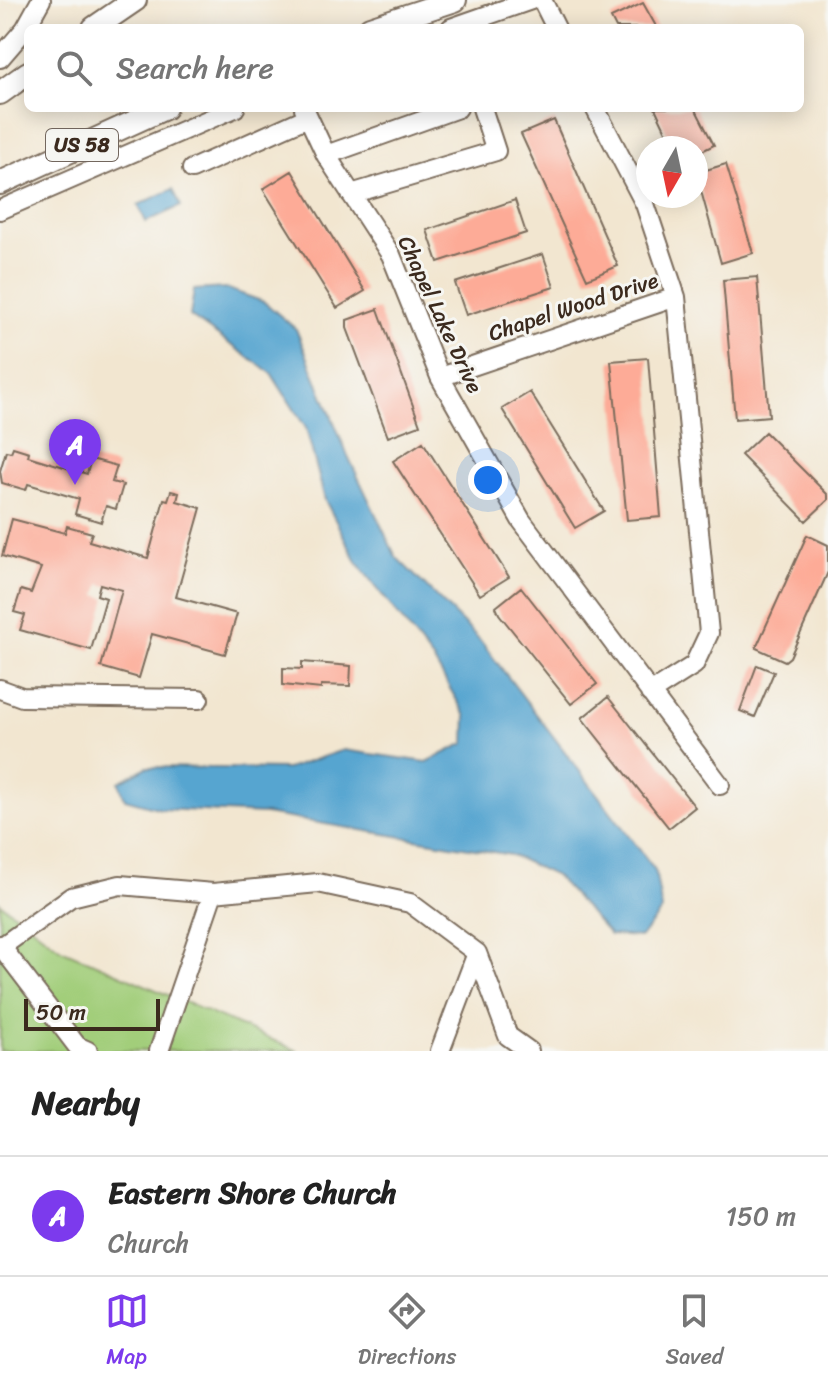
<!DOCTYPE html>
<style>
:root{--surface:#fff;--page:#f2f2f2;--text:#222;--muted:#767676;--line:#e0e0e0;--accent:#7c3aed}
body{margin:0;font-family:Sriracha,sans-serif;background:var(--page);color:var(--text)}
.compass{position:absolute;left:636px;top:136px;width:72px;height:72px;border-radius:50%;background:var(--surface);box-shadow:0 4px 20px #0003;rotate:189deg}
.scale{position:absolute;left:24px;bottom:20px;width:136px;box-sizing:border-box;padding-left:8px;border:4px solid #3b2a1e;border-top:0;font-size:22px;line-height:28px;white-space:nowrap;color:#3b2a1e;-webkit-text-stroke:6px #f6f6f2;paint-order:stroke}
.you{position:absolute;left:488px;top:480px;width:28px;height:28px;margin:-20px;border:6px solid #fff;border-radius:50%;background:#1a73e8;box-shadow:0 0 0 12px #1a73e833}
.badge{display:grid;place-items:center;width:52px;height:52px;border-radius:50%;background:var(--accent);color:#fff;font-size:26px;font-weight:700}
.pin{position:absolute;translate:-50% -66px;filter:drop-shadow(0 2px 4px #0008)}
.pin::after{content:'';position:absolute;top:42px;width:28px;height:24px;background:inherit;clip-path:polygon(0 0,100% 0,50% 100%)}
.list{margin:0;padding:0;list-style:none}
h2{display:flex;justify-content:space-between;align-items:center;height:104px;margin:0;padding:0 32px;font-size:34px}
h2 small{font-size:26px;font-weight:400;color:var(--muted)}
.list li{display:grid;grid-template-columns:52px 1fr auto;gap:24px;align-items:center;box-sizing:border-box;height:120px;padding:0 32px;border-top:2px solid var(--line)}
.list b{display:block;font-size:30px;white-space:nowrap}
.list p{margin:0;font-size:26px;white-space:nowrap;color:var(--muted)}
.list em{font-size:26px;font-style:normal;color:var(--muted)}
.icon{flex:none;width:44px;height:44px;fill:none;stroke:currentColor;stroke-width:2;stroke-linecap:round;stroke-linejoin:round}
.map{position:relative;flex:none;width:828px;height:1051px;overflow:hidden}
.search{position:absolute;background:var(--surface);box-shadow:0 4px 20px #0003;left:24px;right:24px;top:24px;height:88px;display:flex;align-items:center;gap:20px;box-sizing:border-box;padding:0 28px;border-radius:12px;color:var(--muted);font-size:30px}
.sheet{height:224px;background:var(--surface)}
nav{display:flex;justify-content:space-around;align-items:center;box-sizing:border-box;height:112px;border-top:2px solid var(--line);background:var(--surface);font-size:22px;color:var(--muted)}
nav a{display:grid;justify-items:center;gap:4px}
nav .on{color:var(--accent)}
.map>svg:first-child{display:block}
</style>
<div class="map">
<svg width="828" height="1051" viewBox="0 0 828 1051">
<rect width="100%" height="100%" fill="#f6f6f2"/>
<filter id="ink" filterUnits="userSpaceOnUse"><feTurbulence type="fractalNoise" baseFrequency=".0125" numOctaves="2"/><feDisplacementMap in="SourceGraphic" scale="16" xChannelSelector="R" yChannelSelector="G"/><feConvolveMatrix kernelMatrix="1 2 1 2 8 2 1 2 1" color-interpolation-filters="sRGB"/></filter>
<filter id="wash" filterUnits="userSpaceOnUse"><feTurbulence type="fractalNoise" baseFrequency=".006" numOctaves="4" result="noise"/><feDisplacementMap in="SourceGraphic" scale="32" xChannelSelector="R" yChannelSelector="G"/><feGaussianBlur stdDeviation="1.8" result="paint"/><feColorMatrix in="noise" values="0 0 0 0 0 0 0 0 0 0 0 0 0 0 0 0 0 1.4 0 .05"/><feComposite in="paint" operator="in"/></filter>
<g filter="url(#wash)">
<rect width="100%" height="100%" fill="#f2e6d0"/>
<path fill="#a2ce7a" stroke="#6e7c4c" stroke-width="2" d="M0 903 61 949 298 1051H0Z"/>
<path fill="#57a5d0" stroke="#496877" stroke-width="2" d="M173 189 181 206 146 222 138 205Z
M225 288 264 302 296 329 347 454 396 557 479 639 655 870 662 910 641 937 610 935 556 876 511 855 265 814 161 809 125 799 119 782 147 767 287 769 343 750 427 762 465 743 466 716 434 661 358 564 325 500 306 428 271 373 190 316 194 290Z"/>
<g id="blocks">
<path fill="#fdab97" d="M643 3 657 28H616L611 18Z
M655 108H695L714 145 696 154V148H674Z
M554 120 618 266 587 279 521 134Z
M726 164 753 253 721 263 696 173Z
M292 171 365 291 337 308 263 189Z
M515 200 526 233 438 262 427 230Z
M543 254 554 287 466 315 455 283Z
M757 277 769 416 735 419 723 280Z
M378 309 420 425 388 437 347 328V320Z
M648 358 661 517 627 520 611 361Z
M530 392 604 511 575 528 502 409Z
M765 432 828 495V500L806 521 741 455Z
M423 442 509 577 480 595 393 461Z
M13 447 29 452 28 456 87 474 91 459 117 466 112 482 123 485 116 509 106 506 101 522 75 514 79 499 28 484 26 490 2 483 0 471 6 451 11 452Z
M171 491 179 493 177 501 201 508 176 597 237 614 225 654 152 634 139 678 101 667 122 590 100 584 97 595 106 598 91 650 20 630 25 615 14 612 21 590 31 593 41 568 2 556 12 519 65 533 67 526 92 533 89 541 148 558 164 499 168 500Z
M807 535 828 545V572L790 657 785 661 756 648Z
M521 587 597 684 571 704 499 614 496 607Z
M302 662 351 666 350 686 321 685V689L283 685V668L302 669Z
M757 665 774 672 755 717 740 711Z
M608 697 695 807 669 828 582 718Z"/>
</g>
</g>
<g filter="url(#ink)">
<use href="#blocks" fill-opacity="0" stroke="#7b6c5c" stroke-width="2"/>
<g fill="none" stroke-linecap="round" stroke-linejoin="round">
<g stroke="#7b6c5c" stroke-width="22">
<path id="minor" d="M542 0 556 28
M451 28 531 0
M0 58 25 29 41 0
M304 108 326 155 391 255 440 377 521 520 720 785
M595 108 645 204 676 297 709 633 694 665 650 693
M326 155 458 108
M192 169 308 117
M351 194 496 151 482 108
M0 210 235 108
M440 377 676 297
M0 689 22 697 199 699
M0 945 77 1046 88 1051
M1 947 71 897 120 885 213 893 318 883 410 903 477 953 508 1036 529 1051
M159 1051 213 893
M440 1051 477 953"/>
</g>
<g stroke="#7b6c5c" stroke-width="26">
<path id="major" d="M94 28 135 0
M370 28 455 0
M0 93 28 73
M0 183 165 108"/>
</g>
<use href="#minor" stroke="#fff" stroke-width="18"/>
<use href="#major" stroke="#fff" stroke-width="22"/>
</g>
</g>
<g text-anchor="middle" stroke-width="6" stroke-linejoin="round" paint-order="stroke">
<rect fill="#f6f6f2" stroke="#73675e" stroke-width="2" x="46" y="129" width="72" height="32" rx="6"/>
<g font-size="20" font-weight="bold" fill="#3b2a1e">
<text x="82" y="152">US 58</text>
</g>
<g font-size="22" fill="#3b2a1e" stroke="#f6f6f2">
<text transform="translate(573 306) rotate(-18)" y="8">Chapel Wood Drive</text>
<text transform="translate(441 314) rotate(65)" y="8">Chapel Lake Drive</text>
</g>
</g>
</svg>
<svg class="compass" viewBox="-18 -18 36 36"><path d="M0-13l5 13h-10z" fill="#e53935"/><path d="M0 13l5-13h-10z" fill="#767676"/></svg>
<div class="scale">50 m</div>
<div class="you"></div>
<div class="pin badge" style="left:75px;top:485px">A</div>
<div class="search"><svg class="icon" aria-label="search" viewBox="0 0 24 24"><circle cx="10" cy="10" r="6"/><path d="M15 15l6 6"/></svg>Search here</div>
</div>
<section class="sheet">
<h2>Nearby<small></small></h2>
<ul class="list">
<li><span class="badge">A</span><div><b>Eastern Shore Church</b><p>Church</p></div><em>150 m</em></li>
</ul>
</section>
<nav>
<a class="on"><svg class="icon" aria-label="map" viewBox="0 0 24 24"><path d="M3 6l6-2 6 2 6-2v14l-6 2-6-2-6 2zM9 4v14M15 6v14"/></svg>Map</a>
<a><svg class="icon" aria-label="directions" viewBox="0 0 24 24"><path d="M12 3l9 9-9 9-9-9zM9 14v-3h6M13 9l2 2-2 2"/></svg>Directions</a>
<a><svg class="icon" aria-label="saved" viewBox="0 0 24 24"><path d="M7 4h10v16l-5-4-5 4z"/></svg>Saved</a>
</nav>
